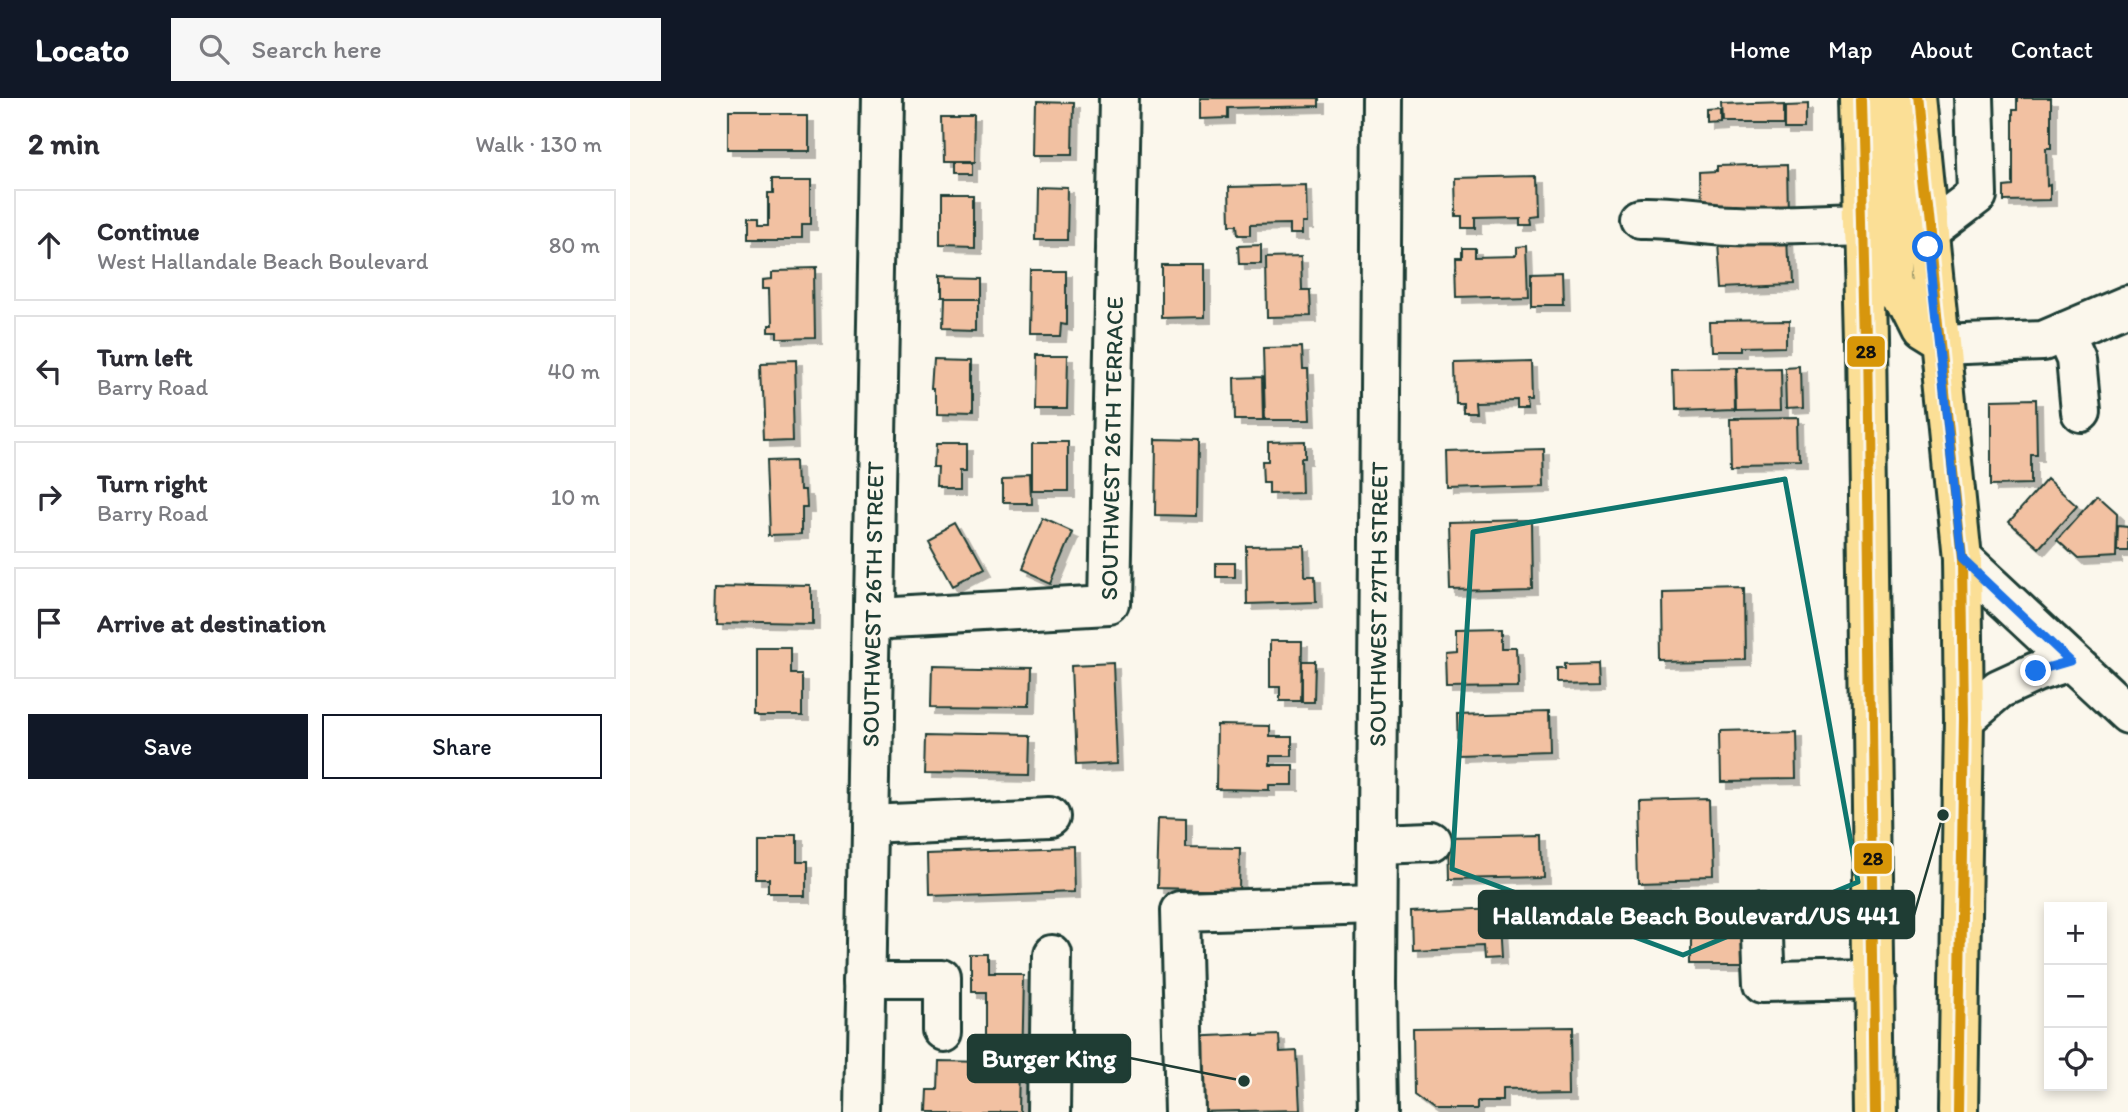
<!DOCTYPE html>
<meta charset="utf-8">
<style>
:root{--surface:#fff;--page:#f7f7f7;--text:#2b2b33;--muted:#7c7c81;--line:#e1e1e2;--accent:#111827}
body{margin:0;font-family:Itim,sans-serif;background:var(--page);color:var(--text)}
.controls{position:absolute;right:21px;bottom:21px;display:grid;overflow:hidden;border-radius:0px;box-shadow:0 4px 10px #0003}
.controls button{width:63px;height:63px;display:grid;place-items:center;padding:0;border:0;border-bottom:2px solid var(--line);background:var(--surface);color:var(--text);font:35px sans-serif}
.stop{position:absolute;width:21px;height:21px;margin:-16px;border:5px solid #1a73e8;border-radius:50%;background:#fff}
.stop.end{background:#1a73e8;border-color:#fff;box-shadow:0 2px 7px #0008}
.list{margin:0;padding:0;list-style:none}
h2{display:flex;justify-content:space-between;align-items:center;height:91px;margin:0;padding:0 28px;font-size:30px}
h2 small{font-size:23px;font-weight:400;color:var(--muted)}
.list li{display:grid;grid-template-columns:46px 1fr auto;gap:21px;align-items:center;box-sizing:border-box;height:112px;margin:0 14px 14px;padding:0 14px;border:2px solid var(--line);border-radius:0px}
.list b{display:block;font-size:26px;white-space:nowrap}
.list p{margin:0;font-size:23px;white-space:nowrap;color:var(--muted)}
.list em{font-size:23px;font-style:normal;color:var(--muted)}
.actions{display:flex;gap:14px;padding:21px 28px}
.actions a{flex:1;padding:16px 0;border:2px solid var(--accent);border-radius:0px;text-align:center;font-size:24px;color:var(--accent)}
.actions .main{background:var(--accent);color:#fff}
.icon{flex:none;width:38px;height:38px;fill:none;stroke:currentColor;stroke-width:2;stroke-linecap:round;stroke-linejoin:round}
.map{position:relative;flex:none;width:1498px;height:1014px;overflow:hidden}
header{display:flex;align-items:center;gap:42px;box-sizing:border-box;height:98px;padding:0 35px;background:var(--accent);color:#fff}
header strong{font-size:33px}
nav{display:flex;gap:38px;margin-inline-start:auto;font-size:24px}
.search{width:490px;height:63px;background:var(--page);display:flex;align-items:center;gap:18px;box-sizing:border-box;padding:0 24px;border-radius:0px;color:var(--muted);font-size:26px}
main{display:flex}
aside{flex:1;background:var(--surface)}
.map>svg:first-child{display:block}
</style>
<header>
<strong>Locato</strong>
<div class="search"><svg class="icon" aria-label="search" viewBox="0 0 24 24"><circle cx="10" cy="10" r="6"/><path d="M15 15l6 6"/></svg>Search here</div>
<nav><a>Home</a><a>Map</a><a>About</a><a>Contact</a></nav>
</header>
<main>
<aside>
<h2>2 min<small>Walk · 130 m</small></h2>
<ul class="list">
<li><svg class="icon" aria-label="ahead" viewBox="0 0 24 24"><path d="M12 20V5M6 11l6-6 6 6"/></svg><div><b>Continue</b><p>West Hallandale Beach Boulevard</p></div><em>80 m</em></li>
<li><svg class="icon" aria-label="left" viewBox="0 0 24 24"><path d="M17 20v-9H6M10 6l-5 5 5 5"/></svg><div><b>Turn left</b><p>Barry Road</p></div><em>40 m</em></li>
<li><svg class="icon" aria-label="right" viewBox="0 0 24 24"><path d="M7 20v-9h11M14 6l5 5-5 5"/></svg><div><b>Turn right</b><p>Barry Road</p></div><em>10 m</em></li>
<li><svg class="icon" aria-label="arrive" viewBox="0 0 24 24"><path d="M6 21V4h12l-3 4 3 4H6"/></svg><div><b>Arrive at destination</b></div></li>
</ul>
<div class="actions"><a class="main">Save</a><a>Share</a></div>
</aside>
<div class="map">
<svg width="1498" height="1014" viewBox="0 0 1498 1014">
<defs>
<filter id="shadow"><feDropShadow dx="6" dy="6" stdDeviation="0" flood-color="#0004"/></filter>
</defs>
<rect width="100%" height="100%" fill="#fbf7ec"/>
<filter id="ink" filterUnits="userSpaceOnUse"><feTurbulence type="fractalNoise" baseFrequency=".0143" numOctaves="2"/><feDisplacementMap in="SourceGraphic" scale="14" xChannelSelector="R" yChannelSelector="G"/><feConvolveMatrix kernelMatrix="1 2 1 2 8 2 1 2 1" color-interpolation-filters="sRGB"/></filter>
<g filter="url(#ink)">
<path fill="#f2c1a2" stroke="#1f3d34" stroke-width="2" filter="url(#shadow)" d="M570 0H689V8L598 10V20L570 21Z
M1387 0H1421V50H1416L1417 88 1420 87V102L1374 103V89L1383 88V12H1387Z
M407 4 443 5 442 57H406Z
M1154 5V25H1092L1091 7Z
M1178 5V29H1156V6Z
M310 14H345L344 65H311Z
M1090 14V27L1078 28V15Z
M98 16H177V53H98Z
M320 66H341V78H320Z
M1159 66 1160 118 1071 120 1070 74 1087 73V68Z
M904 78 905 117 897 118 898 126H886V118L845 119V130H832V119H826L825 80Z
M142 79H178V128H169V142H116V122H126V128H137V93H142Z
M676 87 677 125H672V136H659V126L620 127V137H608L607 127H600L599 89Z
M405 89 438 90 437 142H404Z
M310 99H345V150L310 149Z
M1158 139 1160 187 1091 190 1088 143Z
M631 147V166H609L608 148Z
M896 148 898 197 827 199 826 159H832V150H845V159L885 158V149Z
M671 159 672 192H680L681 218 637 219 636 160Z
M531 166H575V219L531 220Z
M184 172 185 242 145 243V236H136V228H140L139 191H133V181L142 180V173Z
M403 173H436V227L431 226 430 238H402Z
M932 177 933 208H901V178Z
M307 179 348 180V202H307Z
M310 202H348V232L309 231Z
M1157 222V248L1110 249V253H1081L1080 223Z
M672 249 673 271H678L680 322H635L633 250Z
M404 257H438L437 310H403Z
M308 261 342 262V319L308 318V292H306Z
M901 263 902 303H897L898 312H886V303L845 304 846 314H833V305H826L825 265Z
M165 266 167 341 134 342 131 267Z
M1171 268 1172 308 1158 309 1157 269Z
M1152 269 1153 312 1107 313 1106 270Z
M1105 270 1106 312 1044 314 1043 271Z
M632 279 633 322H605L604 280Z
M1406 301 1407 357H1401V386L1361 387V302Z
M1169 320 1170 369 1101 370 1100 321Z
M526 341 568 342 567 418 525 417Z
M675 343V360H671L672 395 639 396V385H633L632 363H638V344Z
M403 344H438V393H403Z
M305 347H337V370H331V389H309L310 370H304Z
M914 351 915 388 818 391 817 354Z
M172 360 173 387H177L178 406H174V434L141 435 138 361Z
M401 375 402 405H374V376Z
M1417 381 1447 408 1409 450 1379 424Z
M1467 397 1487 415 1486 459 1448 461 1427 442Z
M412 420 443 434 421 486 390 472Z
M901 422 902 490 820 492 818 424Z
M326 426 352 473 324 488 298 441Z
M1488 428 1498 429V453H1487Z
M674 447 675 478H685L686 504 617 506 616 448Z
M586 465H605V479H586Z
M85 486 182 488V526L84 524Z
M1114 491 1115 562 1032 564 1031 493Z
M873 530V551H886L887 589 816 590 815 553 826 552V531Z
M640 543H672L671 603H650V589H640Z
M126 551H161V574H174V615H126Z
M672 563H685L684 604H672Z
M968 563 969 583 926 584V569H934V564Z
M484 565 488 665 445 667 441 567Z
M302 569 399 571 398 609 301 608Z
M918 614 919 654 828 657 827 617Z
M587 627 640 628V639H662V658H640V667H663V687H639V692L586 691Z
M1164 632 1165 682 1092 683 1091 634Z
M300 635 399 637 398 675 299 673Z
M1080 700 1082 781 1009 783 1007 702Z
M529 719 556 720V749L610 750 609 792 527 790Z
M127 738H163V765H174V797H140V783H127Z
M913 738 914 779 820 781 819 740Z
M444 749 445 794 298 799 297 754Z
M867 810 870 860 854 861 853 848 782 851 781 814Z
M1062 821H1121V864H1062Z
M342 857H358V877H395L392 1014H293L294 991H303L304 962 356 963V894H342Z
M943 928 944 992 873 993V1004H847V1011H803L784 997 783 930Z
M624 936V938L649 937 650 954 667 953 670 1012 561 1014 557 939Z"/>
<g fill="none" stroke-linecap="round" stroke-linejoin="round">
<g stroke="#1f3d34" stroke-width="44">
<g id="minor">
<path d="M1013 121C1044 120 1072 127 1104 127 1146 129 1190 126 1233 125"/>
<path d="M1297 135 1347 97 1344 0"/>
<path d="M1434 234 1446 261 1451 314"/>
<path d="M1310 247 1413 243 1498 207"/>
<path d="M1332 461 1498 616"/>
<path id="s1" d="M244 520 479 507 489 0"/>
<path d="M1334 621 1369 591 1406 574 1440 563"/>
<path d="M239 727 419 719"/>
<path d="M747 746 802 744"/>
<path d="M1131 816 1134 885 1245 883"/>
<path d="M236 881H311V933"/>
<path id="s2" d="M234 1014 252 0"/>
<path d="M420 1014 422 857"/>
<path d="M555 1014 550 813 746 807"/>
<path id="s3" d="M748 1014 746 885 752 0"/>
</g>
</g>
<g stroke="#1f3d34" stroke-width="44">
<path id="major" d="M1230 0 1236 243 1246 1014
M1285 0 1332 461 1334 621 1328 1014
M1255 14 1265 186 1289 234 1310 247"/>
</g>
<use href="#minor" stroke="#fbf7ec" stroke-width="38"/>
<use href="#major" stroke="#fbdf96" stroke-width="38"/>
<g stroke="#fbf7ec" stroke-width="16">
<path id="bus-1" d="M1230 0 1236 243 1246 1014
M1285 0 1332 461 1334 621 1328 1014"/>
</g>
<use href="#bus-1" stroke="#d79608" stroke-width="10"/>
</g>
</g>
<g fill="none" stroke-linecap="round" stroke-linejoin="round" filter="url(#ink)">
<path stroke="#1a73e8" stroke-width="9" d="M1298 149 1332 461 1440 563 1406 573"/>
</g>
<path fill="none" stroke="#0f766e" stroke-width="5" stroke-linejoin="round" d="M1155 381 1228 784 1053 857 822 771 843 434Z"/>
<g text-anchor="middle" stroke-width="6" stroke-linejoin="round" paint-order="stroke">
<g font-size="24" fill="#1f3d34" stroke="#fbf7ec">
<text dy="8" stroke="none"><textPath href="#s1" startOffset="392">SOUTHWEST 26TH TERRACE</textPath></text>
<text dy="8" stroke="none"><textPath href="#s2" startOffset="508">SOUTHWEST 26TH STREET</textPath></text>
<text dy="8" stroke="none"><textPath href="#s3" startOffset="508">SOUTHWEST 27TH STREET</textPath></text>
</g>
</g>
<path fill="none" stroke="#1f3d34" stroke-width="2.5" d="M1313 717L1284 817M614 983L500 960"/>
<g fill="#1f3d34" stroke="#fbf7ec" stroke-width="2.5">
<circle cx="1313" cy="717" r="7"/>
<circle cx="614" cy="983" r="7"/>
</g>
<g fill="#1f3d34" stroke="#1f3d34" stroke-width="2.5">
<rect x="849" y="793" width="435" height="47" rx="7"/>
<rect x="338" y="937" width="162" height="47" rx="7"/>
</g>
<g font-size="26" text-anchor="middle" font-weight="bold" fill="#fff">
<text x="1066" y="826">Hallandale Beach Boulevard/US 441</text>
<text x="419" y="969">Burger King</text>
</g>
<g stroke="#fbf7ec" stroke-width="2.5">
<rect x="1216" y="237" width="40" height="33" rx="7" fill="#d79608"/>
<rect x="1223" y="744" width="40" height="33" rx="7" fill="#d79608"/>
</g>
<g font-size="19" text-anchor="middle" font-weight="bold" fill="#111">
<text x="1236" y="260">28</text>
<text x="1243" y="767">28</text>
</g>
</svg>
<div class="controls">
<button>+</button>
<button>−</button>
<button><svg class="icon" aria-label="locate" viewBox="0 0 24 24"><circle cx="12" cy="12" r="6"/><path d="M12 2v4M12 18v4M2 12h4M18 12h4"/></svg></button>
</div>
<div class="stop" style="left:1298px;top:149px"></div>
<div class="stop end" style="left:1406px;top:573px"></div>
</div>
</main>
